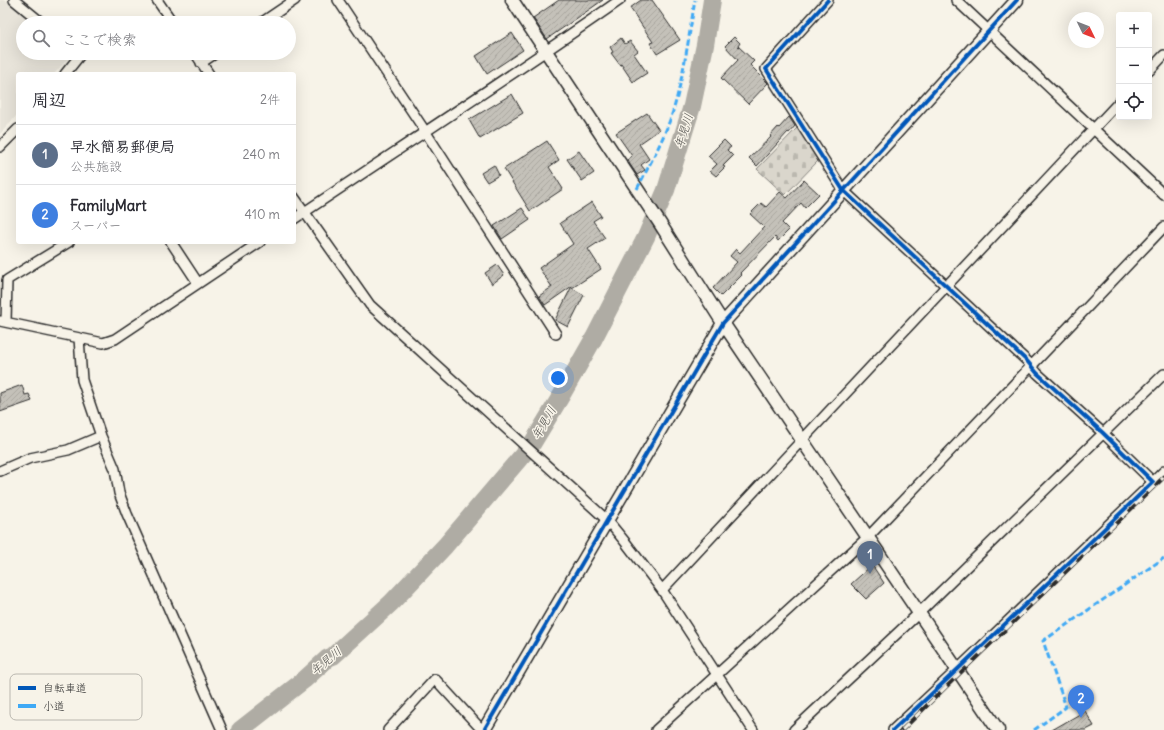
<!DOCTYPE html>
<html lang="ja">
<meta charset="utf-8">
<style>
:root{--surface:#fff;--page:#f2f2f3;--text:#2b2b33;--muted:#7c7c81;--line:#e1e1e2;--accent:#b45309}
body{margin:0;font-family:Delius,"Klee One",sans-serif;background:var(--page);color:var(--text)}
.controls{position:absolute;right:12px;top:12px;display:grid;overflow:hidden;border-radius:4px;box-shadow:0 4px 16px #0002}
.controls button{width:36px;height:36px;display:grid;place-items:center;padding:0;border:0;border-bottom:1px solid var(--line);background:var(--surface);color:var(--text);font:20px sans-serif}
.compass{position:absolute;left:1068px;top:12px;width:36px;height:36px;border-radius:50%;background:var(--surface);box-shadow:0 4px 16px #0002;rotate:133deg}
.you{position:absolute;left:558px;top:378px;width:14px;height:14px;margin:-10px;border:3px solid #fff;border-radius:50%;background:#1a73e8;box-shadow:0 0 0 6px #1a73e833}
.badge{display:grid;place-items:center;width:26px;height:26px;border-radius:50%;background:var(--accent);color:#fff;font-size:13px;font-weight:700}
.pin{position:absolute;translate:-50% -33px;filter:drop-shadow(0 1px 2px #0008)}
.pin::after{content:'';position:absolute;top:21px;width:14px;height:12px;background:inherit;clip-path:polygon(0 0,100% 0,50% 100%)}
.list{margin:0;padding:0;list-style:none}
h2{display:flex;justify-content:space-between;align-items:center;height:52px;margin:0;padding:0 16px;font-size:17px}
h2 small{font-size:13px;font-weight:400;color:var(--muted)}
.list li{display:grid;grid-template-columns:26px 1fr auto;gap:12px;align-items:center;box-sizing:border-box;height:60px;padding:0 16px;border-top:1px solid var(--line)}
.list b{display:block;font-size:15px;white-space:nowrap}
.list p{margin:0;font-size:13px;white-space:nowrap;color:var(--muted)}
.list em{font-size:13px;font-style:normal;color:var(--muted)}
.icon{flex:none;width:22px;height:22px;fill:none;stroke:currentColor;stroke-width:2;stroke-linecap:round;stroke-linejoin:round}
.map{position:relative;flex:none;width:1164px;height:730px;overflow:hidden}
.search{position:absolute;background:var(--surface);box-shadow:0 4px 16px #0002;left:16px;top:16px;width:280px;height:44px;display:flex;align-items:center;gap:10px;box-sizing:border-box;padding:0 14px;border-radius:22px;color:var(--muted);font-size:15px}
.panel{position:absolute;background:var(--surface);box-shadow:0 4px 16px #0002;left:16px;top:72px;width:280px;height:172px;border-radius:4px}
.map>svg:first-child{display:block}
</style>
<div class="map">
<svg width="1164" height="730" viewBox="0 0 1164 730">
<defs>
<pattern id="cemetery-stones" width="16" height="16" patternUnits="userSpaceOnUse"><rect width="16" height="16" fill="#dad6cc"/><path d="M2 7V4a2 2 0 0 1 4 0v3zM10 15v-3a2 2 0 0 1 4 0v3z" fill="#bbb8af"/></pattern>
<pattern id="building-hatch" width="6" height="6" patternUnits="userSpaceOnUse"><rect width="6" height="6" fill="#c4c1b9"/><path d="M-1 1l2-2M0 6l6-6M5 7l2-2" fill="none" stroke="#a9a69f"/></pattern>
</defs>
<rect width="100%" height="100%" fill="#f7f3e8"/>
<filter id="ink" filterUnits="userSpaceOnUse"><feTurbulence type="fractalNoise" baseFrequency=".025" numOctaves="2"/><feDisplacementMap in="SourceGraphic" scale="8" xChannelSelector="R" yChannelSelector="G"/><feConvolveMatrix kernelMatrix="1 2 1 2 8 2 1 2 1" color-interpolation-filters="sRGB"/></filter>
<g filter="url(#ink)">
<path fill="#e8e4da" d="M0 0H6L36 23H23V53H73L54 74H18V114L0 134Z"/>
<path fill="url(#cemetery-stones)" stroke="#82807c" d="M798 127 818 161 785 195 757 169Z"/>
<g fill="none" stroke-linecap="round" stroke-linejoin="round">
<path stroke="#afaca4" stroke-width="18" d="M240 730 304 680 328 658 333 656 391 603 445 546 532 444 561 396 594 338 646 237 666 190 692 106 705 45 712 0"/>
</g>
<path fill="url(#building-hatch)" stroke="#2b2b2b" d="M559 0H603L547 39 533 18Z
M641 0H652L680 40 657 54 650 43 653 42 630 8Z
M512 33 523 50 487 74 476 56Z
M734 37 740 43 738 46 754 61 750 65 768 83 748 104 721 78 738 60 725 46Z
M621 38 625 44 630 41 638 51 634 54 647 73 633 82 621 64 620 65 611 53 613 52 610 47Z
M512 94 523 113 480 139 469 120Z
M647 113 659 130 639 144 649 159 641 165 645 170 637 175 627 160 632 156 616 133Z
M789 117 795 126 789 133 788 132 757 166 749 158 771 137 770 136 778 127 779 128Z
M724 140 731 147 727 150 733 156 723 166 725 167 716 176 710 171 717 164 708 156Z
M547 141 559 160 549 167 563 189 530 211 504 169Z
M579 151 594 173 582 181 567 159Z
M494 165 499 175 487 182 481 173Z
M804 180 819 194 805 208 801 203 782 223 789 230 778 241 775 237 740 273 742 275 721 296 713 288 737 262 730 256 736 249 740 253 764 227 750 214 761 203 766 207 780 192 787 198Z
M592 202 601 216 593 221 605 238 588 249 601 269 572 288 584 295 568 327 555 320 572 286 545 305 539 296 552 287 539 268 573 244 560 223Z
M522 208 530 220 502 239 494 226Z
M497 265 504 275 492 284 485 273Z
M22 385 25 395 29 394 32 401 0 412V393Z
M872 565 884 583 866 599 851 584Z
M1085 711 1094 726 1086 730H1052Z"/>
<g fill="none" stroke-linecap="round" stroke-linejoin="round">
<g stroke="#2b2b2b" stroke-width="12">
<path id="street" d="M14 0 42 23
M157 0 173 23
M338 0 425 131 556 334
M828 0 766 69 843 190 1027 361 1037 373 1103 433 1153 482 958 669 893 730
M956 0 1164 195
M261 23 295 0
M195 53 209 74
M201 63 216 53
M1149 71 1164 55
M65 74 81 54 79 53
M0 147 18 129
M294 197 370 305 608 521 626 543 662 590 753 730
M294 219C403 146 513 75 620 0
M171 242 198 283
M0 321 103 343 115 339 260 242
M6 322 7 280 69 242
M79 338 82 380 101 436 115 469 119 493 127 514 222 730
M0 471 30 458 68 450 101 436
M1153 482 1164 471
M662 590 802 440 1119 102
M388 730 435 679 482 730
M656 730 868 537 1164 227
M794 730 919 613 1164 374"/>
</g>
<g stroke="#2b2b2b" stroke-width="15">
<path id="secondary" d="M512 0 659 222 723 323 998 730
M484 730 723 323 1017 0"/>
</g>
<use href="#street" stroke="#f7f3e8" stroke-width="9"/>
<use href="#secondary" stroke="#f7f3e8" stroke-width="12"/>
<g stroke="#2b2b2b" stroke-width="4.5">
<path id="rail" d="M902 730 960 673 1164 477"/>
</g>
<use href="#rail" stroke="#f7f3e8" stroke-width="3" stroke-dasharray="9" stroke-linecap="butt"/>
<path stroke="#3fa9f5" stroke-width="3" stroke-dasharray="6 3" stroke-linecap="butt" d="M637 189C651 162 665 137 674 108 684 73 689 36 695 0
M1034 730 1066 707 1043 641 1164 558"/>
<g stroke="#f7f3e8" stroke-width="6">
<path id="cycleway" d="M828 0 766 69 843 190 1027 361 1037 373 1103 433 1153 482 958 669 893 730
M484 730 723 323 1017 0"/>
</g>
<use href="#cycleway" stroke="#0057b8" stroke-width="4"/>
</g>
</g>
<g text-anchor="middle" stroke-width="3" stroke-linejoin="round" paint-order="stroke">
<g font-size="12" font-style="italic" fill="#53524f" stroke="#f7f3e8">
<text transform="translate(684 131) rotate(-73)" y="4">年見川</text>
<text transform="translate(544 423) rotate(-60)" y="4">年見川</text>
<text transform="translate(326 661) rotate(-40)" y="4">年見川</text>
</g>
</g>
<rect x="10" y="674" width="132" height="46" rx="6" fill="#f7f3e8" stroke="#bab7af" stroke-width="1"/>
<rect x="18" y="686" width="18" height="4" fill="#0057b8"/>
<rect x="18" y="704" width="18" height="4" fill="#3fa9f5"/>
<g font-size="11" fill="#2b2b2b">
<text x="43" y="692">自転車道</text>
<text x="43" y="710">小道</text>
</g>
</svg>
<div class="controls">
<button>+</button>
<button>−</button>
<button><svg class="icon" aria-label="locate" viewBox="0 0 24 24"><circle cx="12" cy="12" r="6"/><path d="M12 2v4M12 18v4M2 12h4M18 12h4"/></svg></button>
</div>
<svg class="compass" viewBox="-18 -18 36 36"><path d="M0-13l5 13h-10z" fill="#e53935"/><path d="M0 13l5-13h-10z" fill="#7c7c81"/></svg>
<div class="you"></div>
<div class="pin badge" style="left:870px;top:574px;background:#5c6f8a">1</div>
<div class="pin badge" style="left:1081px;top:718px;background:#3f7fe0">2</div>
<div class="search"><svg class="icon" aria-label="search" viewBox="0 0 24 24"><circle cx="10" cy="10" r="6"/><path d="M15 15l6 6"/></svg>ここで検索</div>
<section class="panel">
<h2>周辺<small>2件</small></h2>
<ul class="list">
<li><span class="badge" style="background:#5c6f8a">1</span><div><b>早水簡易郵便局</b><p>公共施設</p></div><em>240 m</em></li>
<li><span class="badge" style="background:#3f7fe0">2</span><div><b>FamilyMart</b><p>スーパー</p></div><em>410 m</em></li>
</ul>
</section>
</div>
